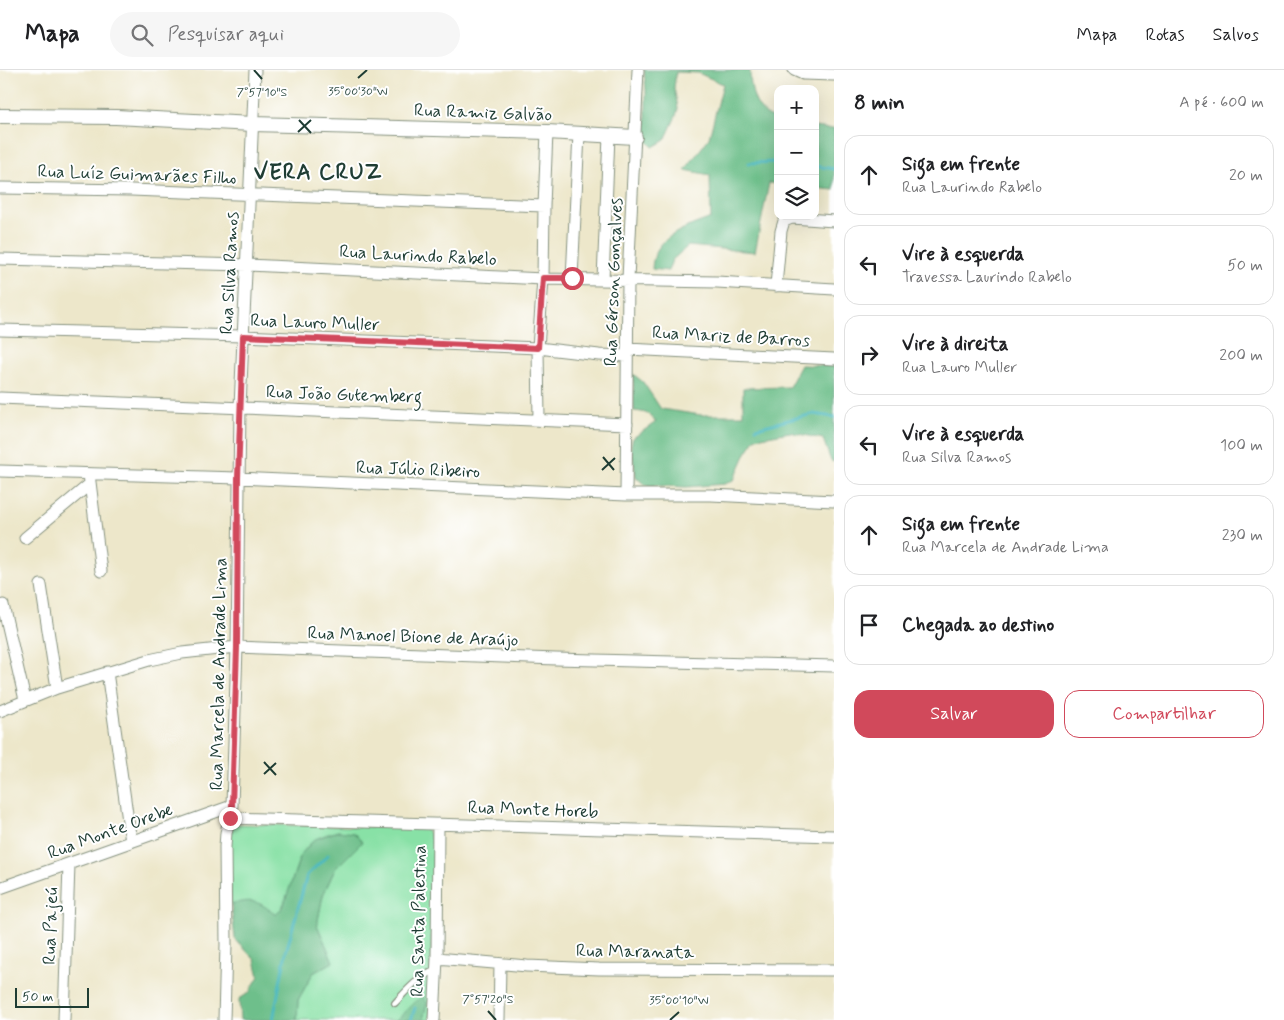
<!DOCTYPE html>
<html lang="pt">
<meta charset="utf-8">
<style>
:root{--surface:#fff;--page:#f6f6f6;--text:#202124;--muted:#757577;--line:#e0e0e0;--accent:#d1495b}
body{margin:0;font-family:Mynerve,sans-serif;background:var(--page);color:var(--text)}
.controls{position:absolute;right:15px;top:15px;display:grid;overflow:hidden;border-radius:10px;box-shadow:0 5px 20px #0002}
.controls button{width:45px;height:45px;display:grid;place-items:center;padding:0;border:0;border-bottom:1px solid var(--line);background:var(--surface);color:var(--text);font:25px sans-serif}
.scale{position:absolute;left:15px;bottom:12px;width:74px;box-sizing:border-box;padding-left:5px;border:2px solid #1f3d34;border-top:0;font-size:14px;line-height:18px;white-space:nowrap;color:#1f3d34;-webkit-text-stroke:4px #fff;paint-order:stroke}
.stop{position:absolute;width:15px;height:15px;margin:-11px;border:4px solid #d1495b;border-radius:50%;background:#fff}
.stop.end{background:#d1495b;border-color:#fff;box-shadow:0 1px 5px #0008}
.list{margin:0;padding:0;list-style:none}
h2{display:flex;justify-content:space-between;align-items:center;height:65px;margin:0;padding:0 20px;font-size:21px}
h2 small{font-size:16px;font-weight:400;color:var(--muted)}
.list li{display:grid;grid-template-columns:32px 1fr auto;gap:15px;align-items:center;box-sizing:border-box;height:80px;margin:0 10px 10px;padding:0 10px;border:1px solid var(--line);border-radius:15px}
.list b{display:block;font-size:19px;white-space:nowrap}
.list p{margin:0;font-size:16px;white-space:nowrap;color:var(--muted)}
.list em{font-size:16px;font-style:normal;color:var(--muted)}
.actions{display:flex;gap:10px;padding:15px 20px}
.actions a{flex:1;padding:11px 0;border:1px solid var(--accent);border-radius:15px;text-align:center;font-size:18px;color:var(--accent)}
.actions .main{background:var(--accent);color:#fff}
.icon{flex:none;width:28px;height:28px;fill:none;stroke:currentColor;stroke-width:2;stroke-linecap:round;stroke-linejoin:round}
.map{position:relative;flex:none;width:834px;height:950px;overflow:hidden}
header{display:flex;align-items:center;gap:30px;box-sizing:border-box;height:70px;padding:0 25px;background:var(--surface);border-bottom:1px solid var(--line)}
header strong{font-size:24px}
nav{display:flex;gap:28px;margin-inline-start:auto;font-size:18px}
.search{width:350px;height:45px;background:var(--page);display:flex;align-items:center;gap:12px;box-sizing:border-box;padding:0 18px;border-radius:28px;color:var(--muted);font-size:19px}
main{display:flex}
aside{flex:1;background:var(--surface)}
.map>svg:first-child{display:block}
</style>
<header>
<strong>Mapa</strong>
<div class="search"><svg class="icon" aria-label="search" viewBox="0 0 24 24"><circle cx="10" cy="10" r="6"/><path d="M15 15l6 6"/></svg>Pesquisar aqui</div>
<nav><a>Mapa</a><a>Rotas</a><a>Salvos</a></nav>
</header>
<main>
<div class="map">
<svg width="834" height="950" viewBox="0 0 834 950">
<rect width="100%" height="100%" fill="#fff"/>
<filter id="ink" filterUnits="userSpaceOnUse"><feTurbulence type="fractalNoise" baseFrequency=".02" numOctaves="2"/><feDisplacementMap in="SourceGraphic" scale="10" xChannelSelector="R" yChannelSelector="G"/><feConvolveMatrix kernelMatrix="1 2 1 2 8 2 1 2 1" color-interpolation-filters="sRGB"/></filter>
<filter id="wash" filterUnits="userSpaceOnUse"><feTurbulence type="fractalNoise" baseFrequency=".0096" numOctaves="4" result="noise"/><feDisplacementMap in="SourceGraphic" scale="20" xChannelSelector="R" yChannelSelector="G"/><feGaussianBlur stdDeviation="1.12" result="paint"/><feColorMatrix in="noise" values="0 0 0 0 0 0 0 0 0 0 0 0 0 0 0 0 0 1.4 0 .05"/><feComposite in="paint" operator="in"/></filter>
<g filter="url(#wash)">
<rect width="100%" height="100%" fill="#ede7ca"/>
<path fill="#88e1a6" stroke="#548f6d" d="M233 754 424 758 428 761 433 776 430 950H423L424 948 410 936 405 944 396 950H297L298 930 313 903 333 892 317 855 323 825 335 799 362 772 338 761C331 763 320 766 313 771 290 791 295 823 276 846L231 835 230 769Z"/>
<path fill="#6ebf8b" stroke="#467e60" d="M644 0H750C750 21 755 44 778 50V114L769 113 755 182 688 176 672 190 668 201 652 199C653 166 686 158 711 148L710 105 685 100 709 68 723 14 698 3 676 2 674 18 678 38 676 46 665 70 653 77 646 70V20Z
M815 57 829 59 834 58V120L815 118Z
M801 295 834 296V392L831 391 823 369 790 362 756 368 746 383 734 410 725 414 686 417 645 415 636 407 631 375 633 368 656 352C650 343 644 342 634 341L633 304 643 312 661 339 701 345H743V318L789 317Z
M338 761 354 763 362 772 335 799 323 825 317 855 333 892 313 903 298 930 297 950H240L239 929 249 923 259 906 255 890 235 869 231 835C252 828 259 831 276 845L283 837 301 784 315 769Z
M423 927 427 933 423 950H396C406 943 411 932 423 927Z"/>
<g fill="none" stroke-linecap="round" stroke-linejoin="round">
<path stroke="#49b8c0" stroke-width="3" d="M749 93 778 92
M815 96 834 99
M756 358 813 344 834 347
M273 950 286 882 307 805 328 785
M411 950 415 938"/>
</g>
</g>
<g filter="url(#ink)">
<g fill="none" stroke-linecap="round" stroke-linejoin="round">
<g stroke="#86927f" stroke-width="8">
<path id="service" d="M395 933C408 919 418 907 436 900"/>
</g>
<g stroke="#86927f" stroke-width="13">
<path id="minor" d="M794 0 803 4 834 5
M0 118 131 120 544 136
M0 189 247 195 543 209 717 212 834 219
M572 208 579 64
M603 209 609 66
M776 216 781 161 784 151 792 148 834 151
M0 260 243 266 538 278 599 285 627 286
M627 279 834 289
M0 328 627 354
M539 350 538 278 543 209 544 136 547 62
M0 401 238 408 626 425H711L834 431
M89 404 101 501
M626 425 628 209 638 0
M25 468 90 414
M41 515 57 618
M3 535 25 630
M107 602 131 772
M0 641 57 618 149 590 182 583 237 577 556 589 834 596
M230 748 834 766
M0 818 232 736
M437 888 527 896 599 899 834 900
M64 950 69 794
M224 950 226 875 225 777 226 763 232 736 237 577 240 337 255 0
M434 950 437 888 438 754
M499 950 500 894"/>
</g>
<g stroke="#86927f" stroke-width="16">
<path id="tertiary" d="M0 46 116 47 253 54 547 62 635 67"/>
</g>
<use href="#service" stroke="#fff" stroke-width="5.5"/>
<use href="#minor" stroke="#fff" stroke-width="11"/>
<use href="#tertiary" stroke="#fff" stroke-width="14"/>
</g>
</g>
<g fill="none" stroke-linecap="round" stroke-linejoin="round" filter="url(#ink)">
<path stroke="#d1495b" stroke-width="6" d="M230 748 232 736 237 577 238 408 243 266 538 278 543 208H572"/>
</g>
<path fill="none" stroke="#1f3d34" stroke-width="2" d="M254 0 262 9M358 8 367 0M299 50 311 63M298 62 311 50M603 387 614 400M602 400 615 388M264 692 276 705M264 704 276 693M488 941 496 950M670 950 679 942"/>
<g text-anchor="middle" stroke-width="4" stroke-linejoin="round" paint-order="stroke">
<g font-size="18" fill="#1f3d34" stroke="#fff">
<text transform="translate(483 42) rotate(2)" y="6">Rua Ramiz Galvão</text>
<text transform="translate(137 104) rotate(2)" y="6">Rua Luíz Guimarães Filho</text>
<text transform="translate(418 185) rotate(3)" y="6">Rua Laurindo Rabelo</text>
<text transform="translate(229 203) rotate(-87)" y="6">Rua Silva Ramos</text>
<text transform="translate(613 212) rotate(-88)" y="6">Rua Gérson Gonçalves</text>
<text transform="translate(315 252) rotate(2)" y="6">Rua Lauro Muller</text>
<text transform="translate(731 266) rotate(3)" y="6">Rua Mariz de Barros</text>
<text transform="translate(344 324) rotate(2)" y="6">Rua João Gutemberg</text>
<text transform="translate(418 399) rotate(2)" y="6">Rua Júlio Ribeiro</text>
<text transform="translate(413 566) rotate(2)" y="6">Rua Manoel Bione de Araújo</text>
<text transform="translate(218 604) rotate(-89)" y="6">Rua Marcela de Andrade Lima</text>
<text transform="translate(533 739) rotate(2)" y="6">Rua Monte Horeb</text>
<text transform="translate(110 761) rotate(-20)" y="6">Rua Monte Orebe</text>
<text transform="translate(418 851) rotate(-89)" y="6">Rua Santa Palestina</text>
<text transform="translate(50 856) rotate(-88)" y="6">Rua Pajeú</text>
<text transform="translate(635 881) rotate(1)" y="6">Rua Maranata</text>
</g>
<g font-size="22" font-weight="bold" letter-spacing="1" fill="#1f3d34" stroke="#fff">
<text x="318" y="109">VERA CRUZ</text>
</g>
</g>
<g font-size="12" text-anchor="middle" fill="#1f3d34" stroke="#fff" stroke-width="4" stroke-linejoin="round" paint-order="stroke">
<text x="358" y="25">35°00'30"W</text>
<text x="262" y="26">7°57'10"S</text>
<text x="488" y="933">7°57'20"S</text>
<text x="679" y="934">35°00'10"W</text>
</g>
</svg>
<div class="controls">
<button>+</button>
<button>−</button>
<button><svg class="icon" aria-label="layers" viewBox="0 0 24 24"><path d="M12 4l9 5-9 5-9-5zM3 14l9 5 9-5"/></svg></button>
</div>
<div class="scale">50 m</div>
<div class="stop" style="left:572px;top:208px"></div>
<div class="stop end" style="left:230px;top:748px"></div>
</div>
<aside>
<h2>8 min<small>A pé · 600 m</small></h2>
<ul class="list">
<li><svg class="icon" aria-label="ahead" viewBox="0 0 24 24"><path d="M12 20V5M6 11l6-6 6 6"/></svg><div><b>Siga em frente</b><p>Rua Laurindo Rabelo</p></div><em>20 m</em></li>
<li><svg class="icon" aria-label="left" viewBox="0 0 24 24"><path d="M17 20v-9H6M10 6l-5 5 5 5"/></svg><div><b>Vire à esquerda</b><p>Travessa Laurindo Rabelo</p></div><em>50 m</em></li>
<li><svg class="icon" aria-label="right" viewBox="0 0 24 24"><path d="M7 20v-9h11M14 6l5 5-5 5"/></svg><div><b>Vire à direita</b><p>Rua Lauro Muller</p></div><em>200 m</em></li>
<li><svg class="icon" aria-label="left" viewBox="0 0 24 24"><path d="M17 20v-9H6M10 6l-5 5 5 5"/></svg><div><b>Vire à esquerda</b><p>Rua Silva Ramos</p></div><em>100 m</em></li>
<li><svg class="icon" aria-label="ahead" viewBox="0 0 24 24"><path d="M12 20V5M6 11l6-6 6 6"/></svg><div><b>Siga em frente</b><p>Rua Marcela de Andrade Lima</p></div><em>230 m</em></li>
<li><svg class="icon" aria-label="arrive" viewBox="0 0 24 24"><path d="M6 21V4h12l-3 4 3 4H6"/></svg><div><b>Chegada ao destino</b></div></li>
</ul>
<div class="actions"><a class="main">Salvar</a><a>Compartilhar</a></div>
</aside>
</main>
